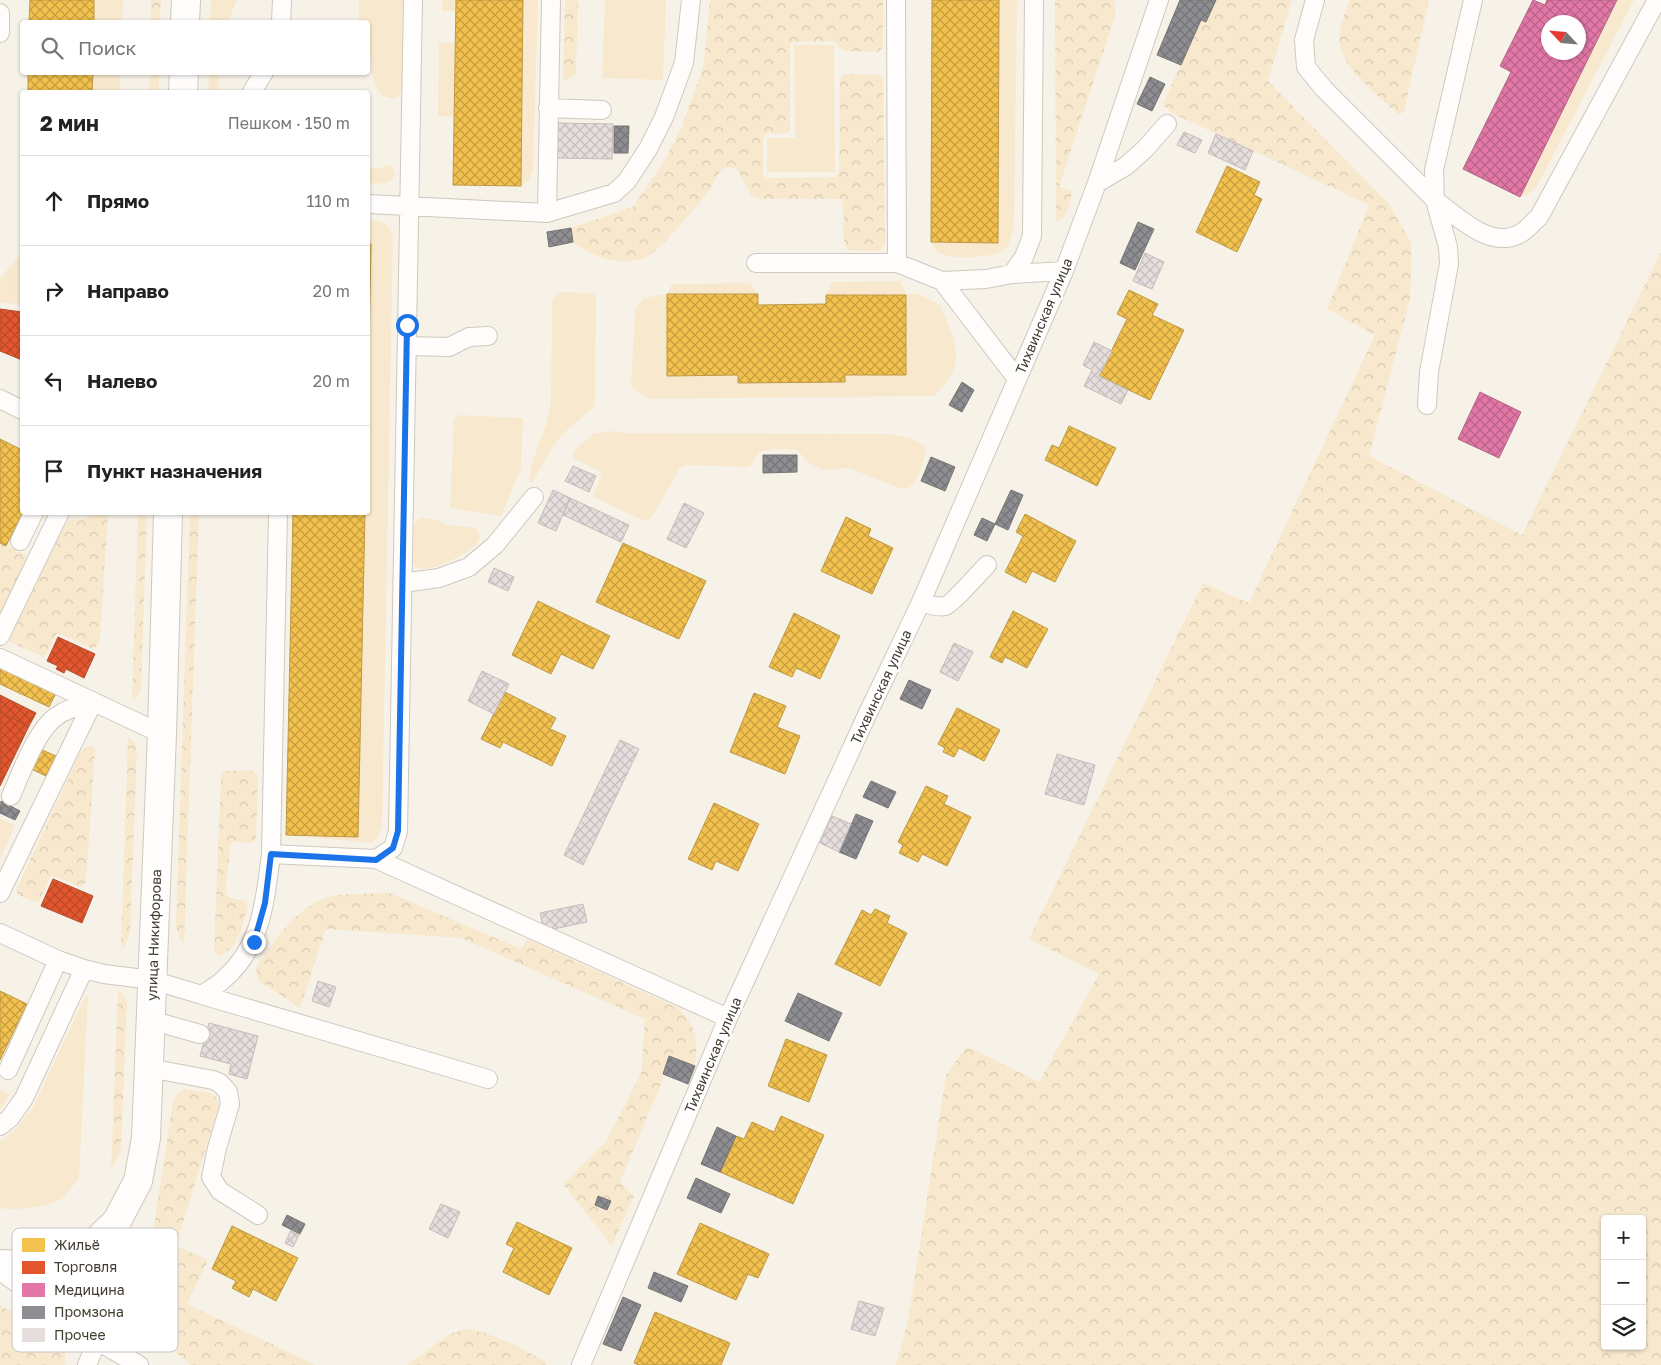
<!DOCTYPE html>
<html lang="ru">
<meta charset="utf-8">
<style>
:root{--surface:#fff;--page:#f2f2f2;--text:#222;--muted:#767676;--line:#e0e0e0}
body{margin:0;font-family:"Golos Text",sans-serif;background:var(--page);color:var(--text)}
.controls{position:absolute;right:15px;bottom:15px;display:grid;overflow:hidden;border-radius:5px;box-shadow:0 1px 4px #0004}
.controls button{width:45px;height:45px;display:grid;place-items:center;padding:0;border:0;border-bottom:1px solid var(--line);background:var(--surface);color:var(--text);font:25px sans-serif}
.compass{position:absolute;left:1541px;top:15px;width:45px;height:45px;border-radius:50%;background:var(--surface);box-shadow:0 1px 4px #0004;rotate:296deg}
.stop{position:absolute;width:15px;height:15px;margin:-11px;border:4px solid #1a73e8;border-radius:50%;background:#fff}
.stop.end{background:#1a73e8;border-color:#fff;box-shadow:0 1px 5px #0008}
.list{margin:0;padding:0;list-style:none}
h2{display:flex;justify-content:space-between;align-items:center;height:65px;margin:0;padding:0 20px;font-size:21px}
h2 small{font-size:16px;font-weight:400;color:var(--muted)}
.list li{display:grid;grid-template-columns:32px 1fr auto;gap:15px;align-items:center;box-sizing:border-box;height:90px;padding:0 20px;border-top:1px solid var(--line)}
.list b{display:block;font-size:19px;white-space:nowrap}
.list em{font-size:16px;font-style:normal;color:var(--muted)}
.icon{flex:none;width:28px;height:28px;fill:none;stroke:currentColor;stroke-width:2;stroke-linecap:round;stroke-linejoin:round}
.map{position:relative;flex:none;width:1661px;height:1365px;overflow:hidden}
.search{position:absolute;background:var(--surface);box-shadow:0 1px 4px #0004;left:20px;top:20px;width:350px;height:55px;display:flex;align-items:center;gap:12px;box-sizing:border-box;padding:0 18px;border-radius:5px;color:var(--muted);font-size:19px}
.panel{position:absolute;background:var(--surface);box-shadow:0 1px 4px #0004;left:20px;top:90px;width:350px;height:425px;border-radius:5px}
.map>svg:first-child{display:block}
</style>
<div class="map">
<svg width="1661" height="1365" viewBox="0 0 1661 1365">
<defs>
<pattern id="forest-crowns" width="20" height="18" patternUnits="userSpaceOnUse" patternTransform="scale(1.25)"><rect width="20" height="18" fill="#f8e9ce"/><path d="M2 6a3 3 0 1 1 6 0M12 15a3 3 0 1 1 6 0" fill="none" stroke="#d6c9b1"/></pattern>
<pattern id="homes-cross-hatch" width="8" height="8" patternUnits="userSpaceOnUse" patternTransform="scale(1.25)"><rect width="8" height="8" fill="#f2c14e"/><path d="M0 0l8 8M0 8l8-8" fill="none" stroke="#c69e41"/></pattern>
<pattern id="shops-cross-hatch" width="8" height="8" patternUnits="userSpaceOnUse" patternTransform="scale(1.25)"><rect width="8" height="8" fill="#e4572e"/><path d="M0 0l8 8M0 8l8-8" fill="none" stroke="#ba4928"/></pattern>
<pattern id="health-cross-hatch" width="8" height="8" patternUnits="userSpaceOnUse" patternTransform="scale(1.25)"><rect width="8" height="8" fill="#e377a8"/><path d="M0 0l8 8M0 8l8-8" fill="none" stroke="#ba6389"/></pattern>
<pattern id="industry-cross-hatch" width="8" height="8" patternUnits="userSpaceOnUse" patternTransform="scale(1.25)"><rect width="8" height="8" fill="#8d8d92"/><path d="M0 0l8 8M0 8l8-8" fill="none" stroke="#757478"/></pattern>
<pattern id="building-cross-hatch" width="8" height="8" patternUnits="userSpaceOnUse" patternTransform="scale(1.25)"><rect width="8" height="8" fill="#e6dddd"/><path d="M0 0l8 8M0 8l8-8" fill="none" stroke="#c6bfbe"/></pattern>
</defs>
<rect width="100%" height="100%" fill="#f7f2e8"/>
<path fill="#f8e9ce" d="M94 0H123L122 22H94Z
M211 0H237L228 22H210Z
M359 0H403L402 91C399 96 396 99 390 98 371 96 373 68 370 54L368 49V22H359Z
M442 0H456L455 11H442Z
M523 0H538L533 171 529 180 521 186Z
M605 0H666L663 80 602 78Z
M999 0H1017L1014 227C1011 235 1010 246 1003 251 993 258 951 259 941 254 936 252 934 247 931 242L997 243Z
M1617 0H1634L1537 186 1529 194 1520 197Z
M439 43H455L454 117 438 116Z
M794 45H834L835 172H767V138H795Z
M93 73H120V92H92Z
M209 73H219L218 92H208Z
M388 165 392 167 395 172C394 187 379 183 368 183V168H381Z
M368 220C382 221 387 222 393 235L382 826 378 837 371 843 286 835 358 836 365 513 368 512V409L371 244H368Z
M22 253V305L0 302V278Z
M900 281 906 294H918L940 305C956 343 969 363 934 396L650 399 639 393 631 386 635 310 644 298 667 294 672 284 750 283 758 294H667V376L738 375V383L845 382V375H905L906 295H826L832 282Z
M559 292 590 293 595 295 596 299 595 403 593 408 563 434 553 446 532 483 530 482 529 476 535 454 547 422 551 401 552 300Z
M459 415 523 418 521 468 501 516 450 508 454 419Z
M608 431 629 433 887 434C899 437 918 437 926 448 926 456 918 482 910 487 908 488 905 489 902 489L849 468 823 470 809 463 797 450C789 450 764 448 759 453 755 457 754 463 749 467L687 465 680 468 677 473 653 515 648 520H642L595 498 593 496 602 475 600 472 573 458 574 451 593 434Z
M420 518 437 520 448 525 475 528C478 531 480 534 479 539 477 550 444 565 434 567 429 569 423 568 418 569L413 564 414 524Z
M0 818 15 825 0 860Z
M86 995H88L79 1178C74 1184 69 1192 63 1197 51 1207 15 1211 0 1208V1141L15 1130 33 1107Z
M0 1089 10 1094 0 1110Z"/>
<path fill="url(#forest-crowns)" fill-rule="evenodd" d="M151 0H161L160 22H151Z
M565 0H578L576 71 574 76 566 80 563 78Z
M710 0H883V47L878 52 843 51 834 41 792 42 790 46V130L787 133H767L763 137V176L768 178 836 177 839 172 840 79 843 74 879 75 883 78 885 244 880 251 847 250C839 235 847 216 841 199H760L751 195 737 169C732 168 728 166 723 169 716 173 714 185 709 191 699 204 661 249 649 256 626 268 592 258 573 242L571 228 633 207 663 163 681 129 703 68Z
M1055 0H1114L1116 13 1059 187 1072 191C1070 204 1069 216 1056 222Z
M1216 0H1292L1268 81 1389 204 1412 244 1410 299 1369 456 1522 535 1661 252V1365H896L908 1321 946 1075 967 1046 1039 1082 1099 974 1029 939 1203 583 1249 603 1375 335 1327 309 1369 205 1176 115 1169 111 1163 104 1201 20 1206 22ZM1605 1219H1642V1346H1605Z
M1349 0H1429L1404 111 1401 114H1398C1379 96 1338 66 1339 38 1339 26 1346 12 1349 0Z
M150 73H159V92H149Z
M199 512V513L184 944 179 938 176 926 190 513Z
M92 513H108L100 640 97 646 93 649 57 633 46 655 43 657 10 642 9 638 12 632 63 527 69 520 85 519Z
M138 513H147L141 690 137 697 132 700Z
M0 543 26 555V561L0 616Z
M128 737 134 741 137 750 130 932 126 944 121 950Z
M87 746H92L95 750 87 870 85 883 81 887 51 875 39 902H35L18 895 16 890 79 755Z
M251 770 258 775 256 839 251 843 233 842 231 844 225 893 230 898 244 900 248 906C243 923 239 948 220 956L214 952 221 776 225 771Z
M390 893 521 949 527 939 680 1009C697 1030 698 1040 695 1066L669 1057 663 1074V1079L620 1182 634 1196 612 1246 563 1184 606 1141 641 1074 645 1019 461 938 326 929 300 1008 258 980 256 968C271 943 301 902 332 896 351 893 371 894 390 893Z
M118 990 124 995 127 1003 121 1148 117 1160 111 1169Z
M184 1089 211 1093 217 1098 219 1105 176 1246 208 1260 187 1304 316 1365H191L166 1345 155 1329 150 1316 146 1300 154 1226 173 1101 178 1093Z
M0 1305 59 1344C65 1351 68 1356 64 1365H0Z
M465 1329C493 1332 521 1348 545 1361L546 1365H407L450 1334Z"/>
<path fill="url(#homes-cross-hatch)" stroke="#bd9945" d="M30 0H94V22H29Z
M456 0H523L521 186 453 185Z
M932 0H999L998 243 931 242Z
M28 72H93L92 92H28Z
M1227 166 1260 182 1254 195 1262 199 1237 252 1196 232Z
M368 244H371L368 409Z
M1129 290 1158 304 1152 315 1184 330 1150 400 1099 376 1127 319 1117 314Z
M667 294H758V305L826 304V295H906V375H845V382L738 383V375L667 376Z
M1069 426 1116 448 1097 486 1045 460 1052 445 1059 448Z
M0 439 22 450 23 512 6 546 0 543Z
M293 512H365L358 837 286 835Z
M1025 514 1076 541 1055 582 1032 571 1026 583 1005 572 1023 536 1016 532Z
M846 517 871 529 868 536 893 548 872 594 821 571Z
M623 543 706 581 679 639 596 602Z
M538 601 610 636 593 669 561 654 551 674 512 655Z
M1013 611 1048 629 1027 668 1005 657 1002 663 990 657Z
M794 613 840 636 820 679 796 668 792 677 769 667Z
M0 667 56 693 49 707 0 684Z
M505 692 556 718 550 729 566 736 552 766 503 742 500 748 481 739Z
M754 693 786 706 777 727 800 736 785 774 730 752Z
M957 708 1000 730 984 761 959 748 954 757 943 752 945 748 938 744Z
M40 749 56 756 46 776 31 769Z
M926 786 948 796 944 804 971 817 947 866 922 854 918 862 899 853 903 845 898 842Z
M714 803 759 824 738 871 716 861 712 870 688 859Z
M875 909 890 916 887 923 907 933 880 986 835 964 862 910 871 915Z
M0 991 27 1004 0 1060Z
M786 1039 827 1055 809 1102 768 1086Z
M781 1116 824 1135 793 1204 720 1172 736 1136 744 1139 752 1122 774 1132Z
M517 1222 572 1248 549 1295 503 1272 514 1248 506 1244Z
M700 1223 769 1254 758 1278 748 1274 736 1300 677 1274Z
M232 1226 298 1258 276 1301 253 1289 249 1297 232 1288 236 1281 212 1269Z
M655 1312 730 1343 721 1365H639L634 1363Z"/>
<path fill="url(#shops-cross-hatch)" stroke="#b34f2f" d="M0 309 22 312V360L0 351Z
M58 637 95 654 84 678 66 669 64 673 56 669 58 666 47 661Z
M0 695 36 713 29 726 0 712Z
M0 712 29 726 0 786Z
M53 879 93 896 82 923 41 906Z"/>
<path fill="url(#health-cross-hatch)" stroke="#b36584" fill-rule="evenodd" d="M1533 0 1545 5 1547 0H1617L1520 197 1463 169 1511 72 1500 66ZM1548 22H1578V52H1548Z
M1480 392 1521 412 1499 458 1458 439Z"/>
<path fill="url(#industry-cross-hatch)" stroke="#767575" d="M1180 0H1216L1206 22 1201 20 1181 65 1157 55Z
M1150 77 1165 84 1152 111 1137 104Z
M614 126H629L628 153H614Z
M1138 222 1154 229 1135 270 1120 263Z
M571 228 573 242 549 247 547 232Z
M962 382 974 390 962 412 949 405Z
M763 455H797V472L763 473Z
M931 457 955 467 945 491 921 481Z
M1011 490 1023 495 1008 530 995 524Z
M982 518 995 524 987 541 974 535Z
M909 680 931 690 922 709 900 699Z
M871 781 896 792 888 808 863 797Z
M1 801 20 811 15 820 0 813Z
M856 814 873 821 856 859 839 852Z
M798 993 842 1013 829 1041 785 1021Z
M669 1056 695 1066 688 1084 663 1074Z
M717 1127 736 1136 720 1172 701 1164Z
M696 1178 730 1194 721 1213 687 1198Z
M598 1196 611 1201 607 1210 595 1205Z
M287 1215 305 1224 300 1234 282 1225Z
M654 1272 688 1286 681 1302 648 1288Z
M623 1297 641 1305 621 1351 603 1344Z"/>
<path fill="url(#building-cross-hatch)" stroke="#c4bcbb" d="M558 123 613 124 612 159 557 158Z
M1184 132 1202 140 1195 153 1177 145Z
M1216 134 1253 151 1245 170 1208 153Z
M1145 253 1164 262 1152 289 1133 281Z
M1094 342 1112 351 1099 376 1128 390 1121 404 1084 386 1092 370 1083 365Z
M573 466 596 476 589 492 565 481Z
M553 490 570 498 556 531 538 523Z
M570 498 629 525 621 542 563 515Z
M684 503 704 513 686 548 667 539Z
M494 568 514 577 508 591 488 582Z
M954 643 973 652 958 681 940 672Z
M482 671 509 684 494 714 468 701Z
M620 740 639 749 583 865 564 855Z
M1057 754 1095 765 1084 805 1045 794Z
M832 816 851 824 839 852 820 843Z
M583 904 587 922 544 931 540 913Z
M318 981 336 987 329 1007 312 1001Z
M209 1023 258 1036 247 1079 229 1074 231 1064 200 1056Z
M441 1204 460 1212 448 1238 429 1229Z
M291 1230 299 1235 293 1247 285 1243Z
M859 1301 884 1308 875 1336 851 1329Z"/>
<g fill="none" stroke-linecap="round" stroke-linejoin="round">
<g stroke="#cec8be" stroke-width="20">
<path id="lane" d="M896 0 897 263 942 281 986 279 1012 274 1024 257 1032 236 1034 0
M1315 0 1304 40 1306 67 1324 89 1435 200 1434 170 1473 0
M281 22 282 0
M0 33V13
M252 92 264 72
M548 108 602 110
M1097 183 1126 166 1145 149 1167 124
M1435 200C1458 217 1491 251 1521 233 1528 229 1533 222 1539 217L1657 0
M368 204 547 213 614 193 627 181 648 149 664 117 684 63 691 0
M547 213 551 0
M756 263H897
M1012 274 1064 271
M942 281 1017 379
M407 346 449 347 469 337 488 336
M0 399 22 410
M1427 405 1429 372 1449 264 1448 247 1435 200
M278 512 271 854 376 859 393 848 398 831 413 0
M20 541 34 512
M402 583 439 578 469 567 495 545 534 497
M921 602C928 604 937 608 945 606 951 605 980 572 987 565
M0 636 60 512
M0 658 162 734
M376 859 728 1018
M0 893 93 702C81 706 67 708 57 716 37 729 21 773 11 796
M0 933 58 960 84 969 104 974 152 980 202 995C209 990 218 985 224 979 262 946 265 901 271 854
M202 995 488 1079
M150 1020 200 1034
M149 1068 213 1080 220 1083 228 1092 230 1104 217 1148 211 1177 220 1191 258 1215
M8 1070 58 960
M0 1126 10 1118 24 1098 84 969
M0 1271 97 1341 139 1365
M87 1365 97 1341
M581 1365 728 1018 867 715 921 602 1064 271 1097 183 1159 0"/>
</g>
<g stroke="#cec8be" stroke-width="30">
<path id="secondary" d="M185 22 186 0
M183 92 184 72
M0 1264 46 1266 86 1251 117 1221 138 1181 146 1138 162 734 168 512"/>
</g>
<use href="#lane" stroke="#fefdfc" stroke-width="18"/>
<use href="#secondary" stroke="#fefdfc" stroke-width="28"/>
</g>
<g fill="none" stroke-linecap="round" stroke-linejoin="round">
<path stroke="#1a73e8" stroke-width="6" d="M254 942 265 903 271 854 376 860 393 848 398 831 407 325"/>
</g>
<g text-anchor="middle" stroke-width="5" stroke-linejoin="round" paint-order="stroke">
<g font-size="14" fill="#423c30" stroke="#fff">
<text transform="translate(1044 316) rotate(-67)" y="5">Тихвинская улица</text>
<text transform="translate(881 687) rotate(-65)" y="5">Тихвинская улица</text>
<text transform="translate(154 935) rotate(-88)" y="5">улица Никифорова</text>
<text transform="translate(713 1055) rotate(-67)" y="5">Тихвинская улица</text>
</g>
</g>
<rect x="12" y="1228" width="166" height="124" rx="8" fill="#fff" stroke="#c6c4c1" stroke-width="1"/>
<rect x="22" y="1238" width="23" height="14" fill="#f2c14e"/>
<rect x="22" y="1261" width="23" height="13" fill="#e4572e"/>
<rect x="22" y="1283" width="23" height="14" fill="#e377a8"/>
<rect x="22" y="1306" width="23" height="13" fill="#8d8d92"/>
<rect x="22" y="1328" width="23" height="14" fill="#e6dddd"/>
<g font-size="14" fill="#423c30">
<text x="54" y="1250">Жильё</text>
<text x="54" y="1272">Торговля</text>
<text x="54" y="1295">Медицина</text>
<text x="54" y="1317">Промзона</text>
<text x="54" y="1340">Прочее</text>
</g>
</svg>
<div class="controls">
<button>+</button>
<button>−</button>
<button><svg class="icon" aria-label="layers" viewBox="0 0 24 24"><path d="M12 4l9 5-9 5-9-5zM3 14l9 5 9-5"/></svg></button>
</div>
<svg class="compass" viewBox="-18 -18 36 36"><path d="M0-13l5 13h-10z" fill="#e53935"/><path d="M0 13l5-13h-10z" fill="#767676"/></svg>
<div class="stop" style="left:407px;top:325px"></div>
<div class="stop end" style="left:254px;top:942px"></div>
<div class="search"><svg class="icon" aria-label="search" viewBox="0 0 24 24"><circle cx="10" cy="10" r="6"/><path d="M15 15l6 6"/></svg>Поиск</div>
<section class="panel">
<h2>2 мин<small>Пешком · 150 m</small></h2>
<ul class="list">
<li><svg class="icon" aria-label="ahead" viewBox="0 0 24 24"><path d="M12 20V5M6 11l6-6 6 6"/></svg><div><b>Прямо</b></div><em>110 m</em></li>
<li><svg class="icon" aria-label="right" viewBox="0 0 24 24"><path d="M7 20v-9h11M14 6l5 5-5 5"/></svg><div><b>Направо</b></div><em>20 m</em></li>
<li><svg class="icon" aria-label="left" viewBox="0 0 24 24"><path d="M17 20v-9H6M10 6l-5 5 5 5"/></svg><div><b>Налево</b></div><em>20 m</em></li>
<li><svg class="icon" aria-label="arrive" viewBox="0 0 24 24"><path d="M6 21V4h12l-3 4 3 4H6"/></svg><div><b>Пункт назначения</b></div></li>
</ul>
</section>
</div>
